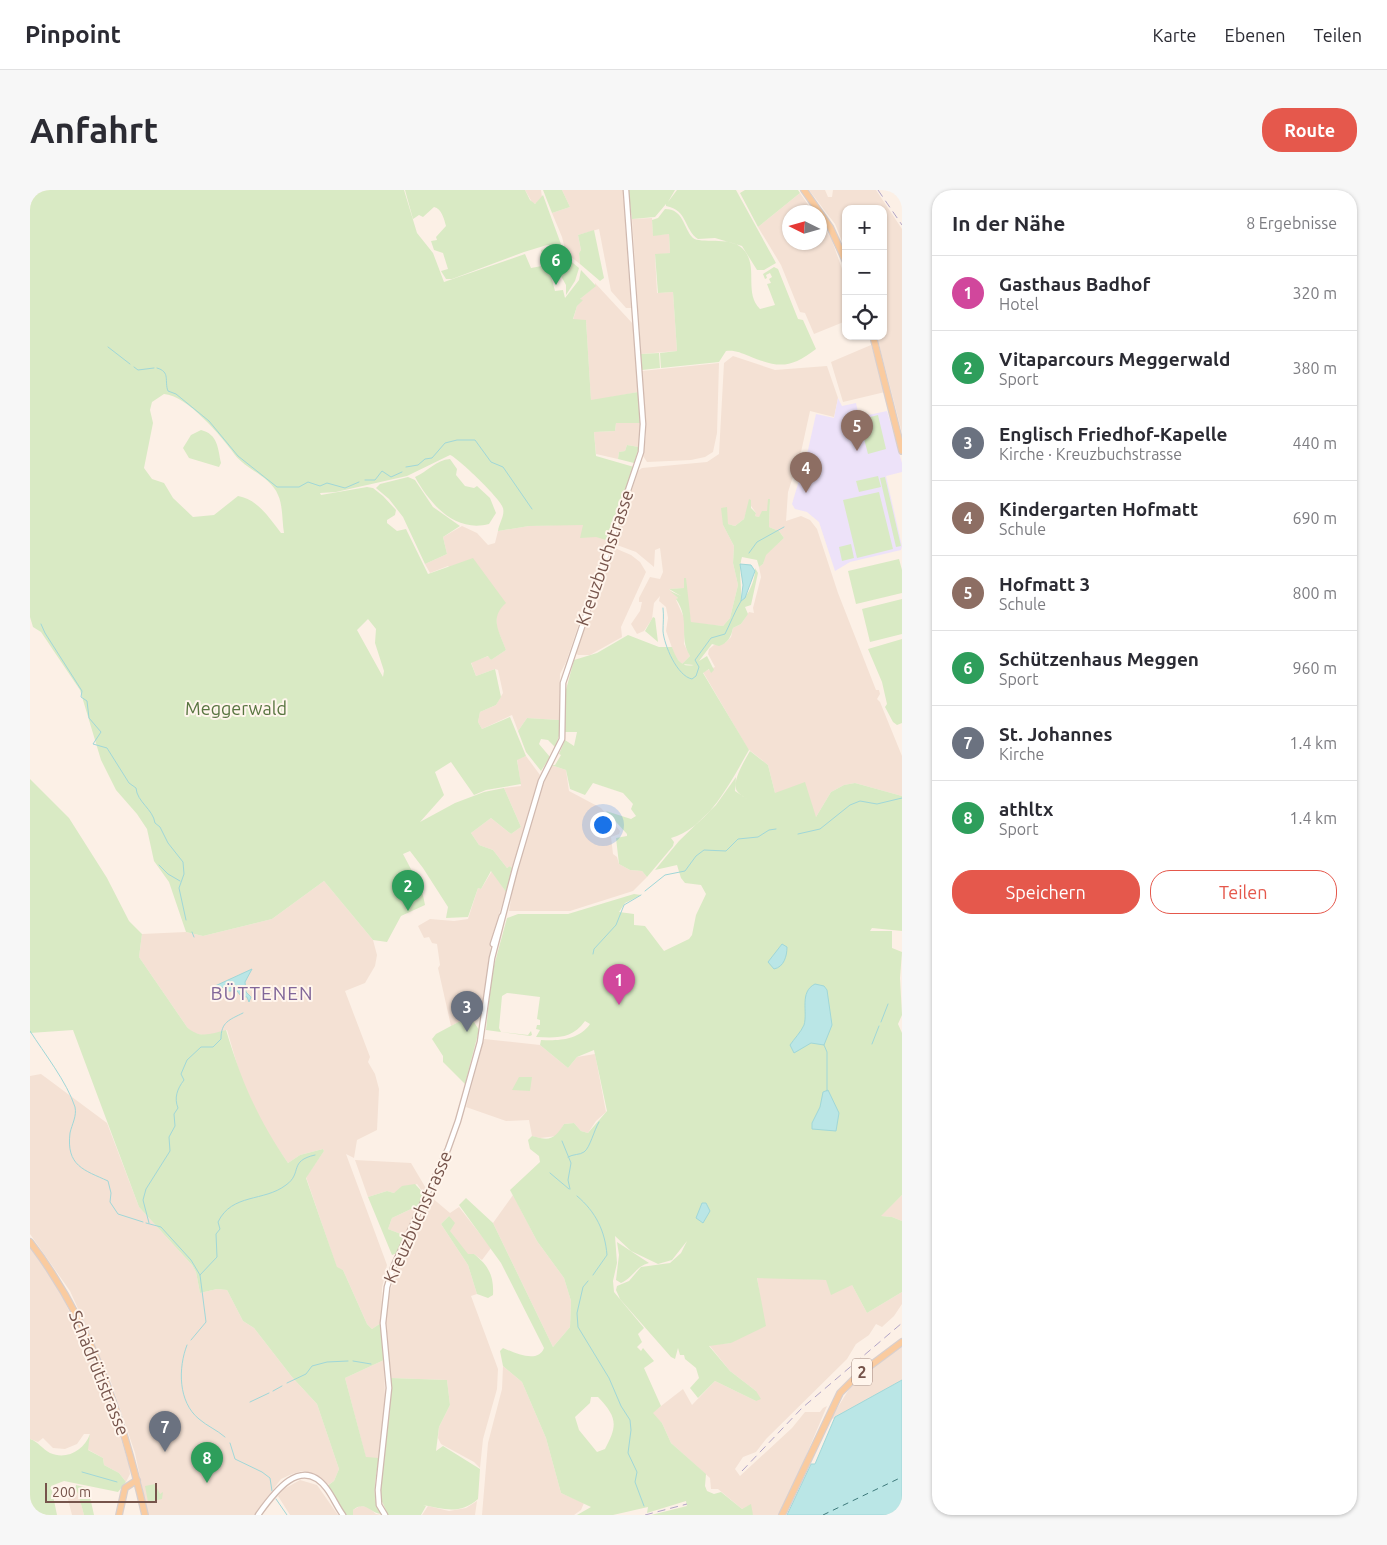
<!DOCTYPE html>
<html lang="de">
<meta charset="utf-8">
<style>
:root{--surface:#fff;--page:#f7f7f7;--text:#2b2b33;--muted:#7c7c81;--line:#e1e1e2;--accent:#e5584c}
body{margin:0;font-family:Ubuntu,sans-serif;background:var(--page);color:var(--text)}
.controls{position:absolute;right:15px;top:15px;display:grid;overflow:hidden;border-radius:10px;box-shadow:0 1px 4px #0004}
.controls button{width:45px;height:45px;display:grid;place-items:center;padding:0;border:0;border-bottom:1px solid var(--line);background:var(--surface);color:var(--text);font:25px sans-serif}
.compass{position:absolute;left:752px;top:15px;width:45px;height:45px;border-radius:50%;background:var(--surface);box-shadow:0 1px 4px #0004;rotate:275deg}
.scale{position:absolute;left:15px;bottom:12px;width:112px;box-sizing:border-box;padding-left:5px;border:2px solid #76544b;border-top:0;font-size:14px;line-height:18px;white-space:nowrap;color:#76544b;-webkit-text-stroke:4px #fff5ec;paint-order:stroke}
.you{position:absolute;left:572px;top:634px;width:18px;height:18px;margin:-12px;border:4px solid #fff;border-radius:50%;background:#1a73e8;box-shadow:0 0 0 8px #1a73e833}
.badge{display:grid;place-items:center;width:32px;height:32px;border-radius:50%;background:var(--accent);color:#fff;font-size:16px;font-weight:700}
.pin{position:absolute;translate:-50% -41px;filter:drop-shadow(0 1px 2px #0008)}
.pin::after{content:'';position:absolute;top:26px;width:18px;height:15px;background:inherit;clip-path:polygon(0 0,100% 0,50% 100%)}
.list{margin:0;padding:0;list-style:none}
h2{display:flex;justify-content:space-between;align-items:center;height:65px;margin:0;padding:0 20px;font-size:21px}
h2 small{font-size:16px;font-weight:400;color:var(--muted)}
.list li{display:grid;grid-template-columns:32px 1fr auto;gap:15px;align-items:center;box-sizing:border-box;height:75px;padding:0 20px;border-top:1px solid var(--line)}
.list b{display:block;font-size:19px;white-space:nowrap}
.list p{margin:0;font-size:16px;white-space:nowrap;color:var(--muted)}
.list em{font-size:16px;font-style:normal;color:var(--muted)}
.actions{display:flex;gap:10px;padding:15px 20px}
.actions a{flex:1;padding:11px 0;border:1px solid var(--accent);border-radius:20px;text-align:center;font-size:18px;color:var(--accent)}
.actions .main{background:var(--accent);color:#fff}
.icon{flex:none;width:28px;height:28px;fill:none;stroke:currentColor;stroke-width:2;stroke-linecap:round;stroke-linejoin:round}
.map{position:relative;flex:none;width:872px;height:1325px;overflow:hidden;border-radius:20px}
header{display:flex;align-items:center;gap:30px;box-sizing:border-box;height:70px;padding:0 25px;background:var(--surface);border-bottom:1px solid var(--line)}
header strong{font-size:24px}
nav{display:flex;gap:28px;margin-inline-start:auto;font-size:18px}
.intro{display:flex;align-items:center;justify-content:space-between;box-sizing:border-box;height:120px;padding:0 30px}
h1{margin:0;font-size:35px}
.button{padding:12px 22px;border-radius:20px;background:var(--accent);color:#fff;font-size:18px;font-weight:700}
main{display:flex;gap:30px;padding:0 30px}
aside{flex:1;background:var(--surface);border-radius:20px;box-shadow:0 1px 4px #0004}
.map>svg:first-child{display:block}
</style>
<header>
<strong>Pinpoint</strong>
<nav><a>Karte</a><a>Ebenen</a><a>Teilen</a></nav>
</header>
<div class="intro"><h1>Anfahrt</h1><a class="button">Route</a></div>
<main>
<div class="map">
<svg width="872" height="1325" viewBox="0 0 872 1325">
<rect width="100%" height="100%" fill="#fcf0e6"/>
<path fill="#f4e1d4" d="M495 0H511L512 7 508 13 503 14Z
M532 0H593L601 118H596L581 101 569 39 548 45 551 60 549 63 550 74 536 63 532 47 522 23 540 17Z
M779 0H795L798 7H802L803 0H846L872 39V243L847 146H853V19H816V61L805 34Z
M770 3 783 22H759V52H789L790 32 801 48 816 90V131L784 144 775 123 770 122 751 75 728 37Z
M622 28 623 45 639 44 640 63 625 65 627 103 643 102 647 161 611 164 602 29Z
M565 93 604 135 608 202 561 211 556 130H543L547 116 552 110H549L565 96Z
M841 155 855 202 813 212 801 172Z
M703 166 745 180 797 176 808 208 804 227 780 221 771 262 758 302 756 331 771 326 780 330 787 339 808 403 846 500H849L850 504 847 509 850 512 872 566V606L825 593 814 595 801 602 786 627 745 603 738 575 718 559 673 482 685 477 678 464 679 459 684 455 695 453 701 447 703 438 711 434 719 422 724 423 723 418 731 387 729 377 733 374 735 365 754 348 749 341 739 337 740 310 737 321 729 327 725 326 726 323 719 313 714 329 705 336 698 334 696 326 693 335 704 356 703 373 708 395 700 428 693 436 661 433 654 388 655 398 639 399 648 408 646 410 655 430 654 454 660 466 653 473 651 474 645 466 636 441 638 428 636 417 629 411 630 406 624 413 622 429 614 441 607 444 601 434 610 421 612 412H609V408L620 387 630 389 633 382 630 358 625 360 624 377 606 362 587 355 589 351 586 349 608 281 612 278 677 272 689 264 694 173Z
M689 173 687 243 683 262 675 267 661 270 617 272 613 266 616 246 612 181Z
M586 233H610L609 257 597 255 595 261 589 262 588 269 566 264 564 242 585 241Z
M583 333 536 472 530 484 529 530 497 528 488 541 482 525 452 539 448 532 450 522 466 515 473 503 468 480 465 479 446 486 441 472 459 466 461 470 476 460 467 438 466 426 468 420 418 376 400 383 395 374 417 364 413 347 432 336 447 343 458 355 465 353 468 341 499 336Z
M587 359 601 365 610 372 616 382 591 437 592 447 560 465H548L545 462 579 362Z
M496 566 510 585 482 678 480 676 477 678 463 660 449 655 441 643 461 628 481 644 491 637 474 598 491 596 487 569Z
M521 575 536 580 539 601 571 618 590 641 589 644 581 647 583 664 587 667 589 674 600 680 612 681 617 687 603 701 540 721H479L486 679 502 632 501 630 506 613Z
M462 681 476 702 462 747 451 825 444 832 434 829 421 836 408 778 410 775 407 754 402 753 399 747 394 748 388 736 400 729 424 731 438 729 448 698 451 699Z
M294 691 343 750 347 765 345 776 335 793 315 801 340 867 338 872 345 884 349 899 347 940 327 950 324 968 316 964 357 1075 352 1098 351 1133 342 1139 337 1134 313 1080 307 1078 276 987 294 961 293 959 270 965 258 973 234 938 211 888 197 840 177 846 163 843 157 837 109 767 112 744 156 742 173 746 242 729Z
M454 849 510 855 538 878 547 867 565 864 576 922 566 931 558 943 551 941 544 933 534 934 527 946 510 948 502 946 499 930 476 931 436 917Z
M11 884 77 933 109 1017 162 1075 166 1082 170 1103 187 1099 197 1100 213 1131 224 1138 262 1187 287 1214 309 1279 304 1291 298 1295 282 1283 272 1281 262 1284 251 1289 224 1325H118L105 1263 80 1189 40 1101 0 1044V886Z
M325 970 381 973 397 1000 395 1005 387 994 364 1003 357 1001 338 1007Z
M483 1005 507 1051 534 1088 541 1111 540 1137 523 1157 463 1033Z
M872 1005V1031L862 1027 850 1026Z
M401 1007 420 1023 429 1017 461 1058 452 1070 444 1064 438 1065 419 1041V1026L411 1034 438 1075 447 1104 441 1106 468 1179 467 1199 453 1249 450 1278 444 1272 411 1254 408 1248 409 1237 420 1215 417 1190 361 1188 356 1132 359 1105 368 1075Z
M381 1019 388 1020 376 1046 358 1039 362 1028Z
M0 1057 26 1094 72 1189 99 1275 100 1284 96 1292 89 1283 74 1275 73 1268 57 1259 60 1244H54L47 1254 35 1259 23 1258 13 1248 8 1252 0 1249Z
M727 1087 797 1090 822 1095 837 1123 872 1102V1114L864 1126 852 1137 846 1134 839 1145 826 1154 817 1169 736 1249 726 1262 713 1267 705 1279 710 1286 762 1238 775 1222H790L793 1218 797 1216 764 1294 748 1325H723L718 1316 712 1319 688 1299H681L680 1288 641 1253 632 1233 622 1223 653 1199 662 1215 685 1191 726 1211V1201L700 1181 679 1155 701 1153 730 1107Z
M872 1156V1190L803 1229 801 1228 821 1196Z
M354 1170 355 1210 349 1268H336L315 1188Z
M473 1176 492 1192 516 1248 531 1303 554 1313 551 1320 544 1325H452L458 1253 472 1199Z
M270 1290 287 1295 308 1325H260L248 1306 254 1299Z
M42 1295 45 1301 48 1302 54 1325H42L35 1298Z
M447 1311 445 1325H392L398 1316 419 1321 436 1318Z
M330 1316 338 1317 346 1324 352 1325H323V1320Z"/>
<path fill="#ede2f9" d="M808 208 812 216 826 213 829 227 857 221 872 273V282L856 286 872 356 871 360 820 372 805 381 789 332 777 322 765 319 762 314 778 260 786 224 804 228Z"/>
<path fill="#d9eac4" fill-rule="evenodd" d="M0 0H374L387 43 403 63 414 92 495 64 501 78 512 76 521 86 525 101 533 100 535 108 549 90 551 80 566 96 550 109 553 110 547 116 543 129 556 130 561 210 608 202 610 233H586L585 241 564 242 566 266 604 277 576 350 566 347 550 348 553 335 499 336 468 341C469 333 475 326 473 318 472 310 427 267 420 265L377 286 306 302 290 303 291 305 337 297 343 298 353 306 366 320 365 325 357 330V333L367 341 376 339 398 384 443 368 476 413C459 428 469 441 476 460L461 470 458 466 441 473 446 486 465 479 471 507 466 515 450 522 448 532 452 539 480 527 496 566 487 570 491 594 456 600 444 605 421 572 405 582 414 605 390 632 425 613 454 602 474 598 491 637 481 644 461 628 441 643 449 655 463 660 477 678 480 676 482 678 476 702 461 681 451 699 448 698 438 727 416 728 418 717 393 678 380 661 373 664 392 700 395 715 371 726 357 752 343 750 294 691 242 729 173 746 156 742 139 692 124 671 117 639 107 624 86 600 71 570 50 500 11 442 3 437 0 427ZM134 204C157 205 192 247 205 265 217 280 241 287 248 305 253 315 252 332 254 343H251C240 329 228 309 208 306L184 325 163 327 143 308 134 293 122 289 114 278 123 233 120 220 122 212ZM338 429 346 439 345 453 354 481 353 487 327 440Z
M375 0H495L500 10 505 14 513 5 532 57 517 55 494 62 422 89H416L411 81 418 79 413 63 404 60 401 51 407 50 406 47 416 36C414 29 412 19 404 17L393 27 389 25 383 29Z
M513 0H532L540 17 522 23Z
M598 0H645L638 12 647 0H706L746 73 734 80H727L712 56 685 48 668 49C654 40 658 20 636 16V14L625 27 602 29Z
M715 0H768L770 3 728 37 710 3Z
M635 19C654 19 653 38 663 48 670 54 699 46 712 58 730 75 713 102 730 119L745 115 737 94 741 93 739 89 742 87 740 83 736 85 737 88 735 89 733 84 744 77 748 79 768 129 773 130 786 159C760 179 748 178 719 166 711 163 705 160 696 161L689 172 631 178 630 163 647 161 643 102 628 103 625 64 640 63 639 44 623 46 622 30 628 28Z
M564 40 574 88 570 91 550 74 549 63 551 60 548 45Z
M518 58 526 59 549 78 545 91 536 105V95L527 79V74L522 73 523 79 518 80 513 72 511 60Z
M629 163 630 178 612 180 611 164Z
M848 225 856 259 838 264 829 230Z
M171 240C188 244 188 259 191 273L189 277 159 268 153 258 161 245Z
M597 255 609 257 604 273 588 269 589 262 595 261Z
M420 269 427 279 426 285 435 296 444 298 447 296 460 308 466 323 459 334C425 343 400 314 385 287 397 282 406 270 420 269Z
M848 286 851 297 829 302 826 291Z
M378 287 385 290 403 317 430 336 413 347 417 364 395 374 373 327 359 309 346 298 350 294Z
M855 287 871 356 866 357 850 288Z
M849 302 863 359 827 368 813 310Z
M719 309 721 310V318L726 323 725 326 729 327 732 321H737L738 309H740L739 337 749 341 754 348 736 365 733 374 729 377 727 370 712 367C708 379 712 396 711 411 719 405 726 388 725 378L728 383 721 415 715 417 718 424 711 434 703 438C701 447 698 453 689 456L682 454 669 471 677 466 684 480 681 483 679 479 673 483 719 560C701 591 679 637 641 648L644 652 643 656 617 687 612 681 600 680 589 674 586 648 597 646V644L576 621 601 629 606 626 601 619 603 614 593 603 563 593 555 605 540 599 536 580 521 575H525L531 565 529 564 535 550 544 556 547 542H535L534 507 544 470 567 463 598 445 629 457H642C646 468 650 478 664 475L652 474 660 466C648 446 661 431 646 409L648 408 640 401 651 406 639 399 654 398V388H656L661 432 693 436 700 428 708 395 703 373 704 356 693 335 691 318 697 317 698 334 705 336 714 329Z
M821 354 824 368 812 371 809 357Z
M869 369 872 380V403L826 414 818 381Z
M872 409V444L840 452 832 419Z
M623 427 625 428 628 452 615 441Z
M872 449V533L867 535 863 532 855 517 857 514 852 492 838 459Z
M497 528 529 530V546L525 557 518 550 511 549 509 554 520 567 511 581 496 562 488 541Z
M720 561 738 575 745 603 775 592 786 627 801 602 814 595 825 593 872 606V741L842 738 840 741H862V758L872 762 870 788 872 825 868 834 872 843V1005L851 1026 862 1027 872 1031V1102L837 1123 822 1095 801 1105 796 1090 727 1088 736 1136 701 1153 679 1156 700 1181 726 1201 731 1209 726 1211 685 1191 668 1208 660 1198 669 1188 666 1178 655 1169 654 1165H650L648 1158 645 1169 641 1167 590 1109 586 1100 587 1096 599 1091 611 1077 640 1073 651 1063 657 1051 642 1070 628 1074 601 1061 585 1046 587 1073 583 1091 584 1102 614 1138 608 1144 612 1152 607 1157 611 1161 613 1158 624 1171 614 1178 631 1216 623 1223 632 1233 641 1253 676 1284 675 1296 677 1301 684 1304 691 1302 712 1319 721 1314 723 1325H621L657 1316 656 1311 617 1323 618 1317 583 1325H547L561 1317 531 1303 516 1248 492 1192 473 1176 470 1161 473 1158C485 1163 508 1174 514 1158L471 1073 429 1015 436 1008 463 1033 523 1157 540 1137 541 1111 534 1088 507 1051 480 1000 510 972 509 966 500 959 498 950 502 946C520 951 524 950 534 934L544 933 551 941 558 943 577 921 564 860 547 867 538 878 510 855 511 850C528 851 549 850 560 834L555 831C542 849 527 848 506 847L510 840 506 839 507 835H510V830L507 829 510 807 477 803 472 806 469 838 471 842 498 845 501 841 502 845 500 846 456 840 462 783 477 728 488 724H538L604 704 611 705 595 713 589 722 604 724V735L615 736 634 761 659 749 662 745 666 725 676 704 671 695 655 693 651 688 647 675 625 680 649 651 686 615 706 587 705 601 717 609C714 607 709 604 707 601 701 592 715 570 720 561ZM561 1207H568C587 1227 588 1235 575 1259L567 1262 549 1240 545 1227 560 1213Z
M0 589 39 628 77 688 99 731 112 744 109 767 157 837C169 849 181 844 196 840 212 893 227 927 258 973L270 965 293 959 294 961 276 988 307 1077 313 1080 337 1134 342 1139 351 1133 354 1170 315 1188 336 1267 349 1268C346 1287 340 1307 351 1324 340 1323 335 1310 323 1320V1325H316L297 1296 304 1291 309 1279 287 1214 262 1187 224 1138 213 1131 197 1100 187 1099 170 1103 166 1082 162 1075 109 1017 43 840 0 843Z
M434 829 444 832 449 840 435 894 413 872V866L402 849 406 844Z
M489 887H502L500 901 482 900Z
M385 994 395 1005 388 1020 381 1019 362 1028 358 1039 376 1046 367 1063 362 1065 338 1007 357 1001 364 1003 372 996Z
M419 1026 425 1033 420 1041 438 1064H444C459 1076 464 1086 463 1105L458 1108 447 1104 438 1075 411 1034Z
M587 1052 619 1073C606 1076 603 1088 591 1093L586 1090 589 1065Z
M361 1188 417 1190 420 1215 409 1237 406 1261 413 1256 450 1279 448 1309C430 1325 414 1319 393 1315L396 1316 391 1325H358L350 1307Z
M60 1244 58 1260 73 1268 74 1275 89 1283 96 1292 88 1302 34 1291 21 1296 27 1325H0V1249C9 1252 12 1259 20 1263 36 1270 54 1261 60 1244Z
M125 1294 130 1304 133 1302 132 1309 118 1312 115 1296Z
M46 1295 58 1298 64 1325H54L48 1303 45 1301Z"/>
<path fill="#bae6e6" stroke="#a0d7d8" d="M710 374 721 375 725 381 715 408 711 411 713 395Z
M752 754 757 757C757 766 754 777 744 779L738 772Z
M222 779 215 792 216 802 221 807 219 812 217 807 211 806 207 801H198L196 798 185 796Z
M785 794 794 796 797 800 802 835 794 855 781 853 764 863 760 855C764 849 771 842 774 835 778 822 769 802 785 794Z
M798 900 809 923 806 941 782 939V933L790 917 793 902Z
M672 1013H676L680 1021 673 1033 666 1028Z
M872 1190V1325H757L781 1274H785L805 1227Z"/>
<g fill="none" stroke-linecap="round" stroke-linejoin="round">
<path stroke="#a0d7d8" stroke-width="1" d="M78 157 100 174
M104 177 108 180 124 178
M127 178C141 182 134 191 138 201L146 204 179 231 208 266 247 297H269L278 292 290 296 297 293 315 298 329 292
M376 277 388 275 395 269 402 268 415 253 427 250H445L461 272 473 277 502 319
M335 290H345L352 281 361 287 372 282
M719 363 727 352 754 337
M633 418C634 426 633 434 633 441 634 455 647 486 662 489L666 486 669 477 665 470 681 448 695 444C700 434 705 421 711 411
M11 434 15 443 52 501 51 507 57 511 59 528 71 542 63 554 77 558 99 593 106 598C107 612 123 619 125 633L130 637 138 653 153 672 154 684 149 698 156 730
M768 644 790 639 820 615 830 611 847 614 872 608
M129 675 138 684 150 691
M615 701 635 685 655 681 666 666 674 660 696 661 708 649 728 647 739 640 746 639
M162 742 164 747
M563 764 564 759 586 735 594 715 611 705
M851 832 858 814
M0 841C14 863 37 892 45 917 47 926 42 934 40 943 36 976 54 980 78 991L81 1003 80 1012 88 1024 113 1032
M842 854 849 836
M794 855 797 862V901
M532 951 541 973 538 990 540 999
M538 967C543 964 550 965 554 962 560 958 564 940 569 932
M520 983 539 999
M547 1006C566 1022 575 1041 577 1065L563 1085
M116 1033 131 1037 161 1070 170 1085 176 1132 161 1150
M119 1033 113 1010 116 999 140 961 139 947 145 936 144 924 148 918C144 908 147 899 154 890L151 884 157 870 171 857H183L191 849C191 832 199 830 213 823
M170 1085 187 1067 186 1044 190 1039 188 1032C202 1003 234 1012 256 995 273 983 258 971 285 965
M558 1091 553 1097 547 1123 548 1137 579 1188 591 1216 600 1230 601 1240 598 1263 607 1282 605 1292 614 1316
M157 1155C148 1178 148 1212 169 1229 177 1236 187 1240 195 1247
M323 1171 341 1174
M257 1193 276 1184 282 1176 297 1172 318 1171
M243 1201 252 1196
M220 1212 239 1203
M200 1253 205 1269 232 1282 240 1288 242 1301
M52 1282 87 1292
M246 1309 257 1325"/>
<path stroke="#3e797b" stroke-width="1" stroke-dasharray="6 5" stroke-linecap="butt" d="M793 1325 872 1287"/>
<g stroke="#d0b9af" stroke-width="7">
<path id="minor" d="M463 754 472 726
M228 1325C243 1304 271 1264 297 1299 303 1307 307 1317 313 1325
M355 1325 349 1315 348 1300 359 1198 353 1133 357 1097 364 1075 418 959 428 931 450 852 462 768 485 679 511 591 532 549 533 493 611 262 613 234 596 0"/>
</g>
<g stroke="#d9cfcd" stroke-width="8">
<path id="major" d="M774 0 800 37 816 72
M843 146 872 261
M0 1052C61 1131 93 1228 115 1325
M89 1325 95 1298 107 1290
M752 1325 810 1203 828 1185 872 1152"/>
</g>
<use href="#minor" stroke="#fff" stroke-width="4.5"/>
<use href="#major" stroke="#facb9f" stroke-width="5.5"/>
<path stroke="#b1a4c6" stroke-width="1" stroke-dasharray="8 5" stroke-linecap="butt" d="M848 0 872 35
M712 1281 772 1218 872 1133
M615 1325 657 1314"/>
</g>
<g text-anchor="middle" stroke-width="4" stroke-linejoin="round" paint-order="stroke">
<rect fill="#fff5ec" stroke="#9f847b" stroke-width="1" x="822" y="1168.5" width="20" height="27" rx="4"/>
<g font-size="16" font-weight="bold" fill="#76544b">
<text x="832" y="1188">2</text>
</g>
<g font-size="18" fill="#76544b" stroke="#fff5ec">
<text transform="translate(575 368) rotate(-71)" y="6">Kreuzbuchstrasse</text>
<text transform="translate(388 1027) rotate(-66)" y="6">Kreuzbuchstrasse</text>
<text transform="translate(69 1183) rotate(68)" y="6">Schädrütistrasse</text>
</g>
<g font-size="18" fill="#587540" stroke="#fff5ec">
<text x="206" y="525">Meggerwald</text>
</g>
<g font-size="19" letter-spacing="1" fill="#816699" stroke="#fff5ec">
<text x="232" y="810">BÜTTENEN</text>
</g>
</g>
</svg>
<div class="controls">
<button>+</button>
<button>−</button>
<button><svg class="icon" aria-label="locate" viewBox="0 0 24 24"><circle cx="12" cy="12" r="6"/><path d="M12 2v4M12 18v4M2 12h4M18 12h4"/></svg></button>
</div>
<svg class="compass" viewBox="-18 -18 36 36"><path d="M0-13l5 13h-10z" fill="#e53935"/><path d="M0 13l5-13h-10z" fill="#7c7c81"/></svg>
<div class="scale">200 m</div>
<div class="you"></div>
<div class="pin badge" style="left:589px;top:815px;background:#d1479c">1</div>
<div class="pin badge" style="left:378px;top:721px;background:#2e9e5b">2</div>
<div class="pin badge" style="left:437px;top:842px;background:#6b7280">3</div>
<div class="pin badge" style="left:776px;top:303px;background:#8d6e63">4</div>
<div class="pin badge" style="left:827px;top:261px;background:#8d6e63">5</div>
<div class="pin badge" style="left:526px;top:95px;background:#2e9e5b">6</div>
<div class="pin badge" style="left:135px;top:1262px;background:#6b7280">7</div>
<div class="pin badge" style="left:177px;top:1293px;background:#2e9e5b">8</div>
</div>
<aside>
<h2>In der Nähe<small>8 Ergebnisse</small></h2>
<ul class="list">
<li><span class="badge" style="background:#d1479c">1</span><div><b>Gasthaus Badhof</b><p>Hotel</p></div><em>320 m</em></li>
<li><span class="badge" style="background:#2e9e5b">2</span><div><b>Vitaparcours Meggerwald</b><p>Sport</p></div><em>380 m</em></li>
<li><span class="badge" style="background:#6b7280">3</span><div><b>Englisch Friedhof-Kapelle</b><p>Kirche · Kreuzbuchstrasse</p></div><em>440 m</em></li>
<li><span class="badge" style="background:#8d6e63">4</span><div><b>Kindergarten Hofmatt</b><p>Schule</p></div><em>690 m</em></li>
<li><span class="badge" style="background:#8d6e63">5</span><div><b>Hofmatt 3</b><p>Schule</p></div><em>800 m</em></li>
<li><span class="badge" style="background:#2e9e5b">6</span><div><b>Schützenhaus Meggen</b><p>Sport</p></div><em>960 m</em></li>
<li><span class="badge" style="background:#6b7280">7</span><div><b>St. Johannes</b><p>Kirche</p></div><em>1.4 km</em></li>
<li><span class="badge" style="background:#2e9e5b">8</span><div><b>athltx</b><p>Sport</p></div><em>1.4 km</em></li>
</ul>
<div class="actions"><a class="main">Speichern</a><a>Teilen</a></div>
</aside>
</main>
